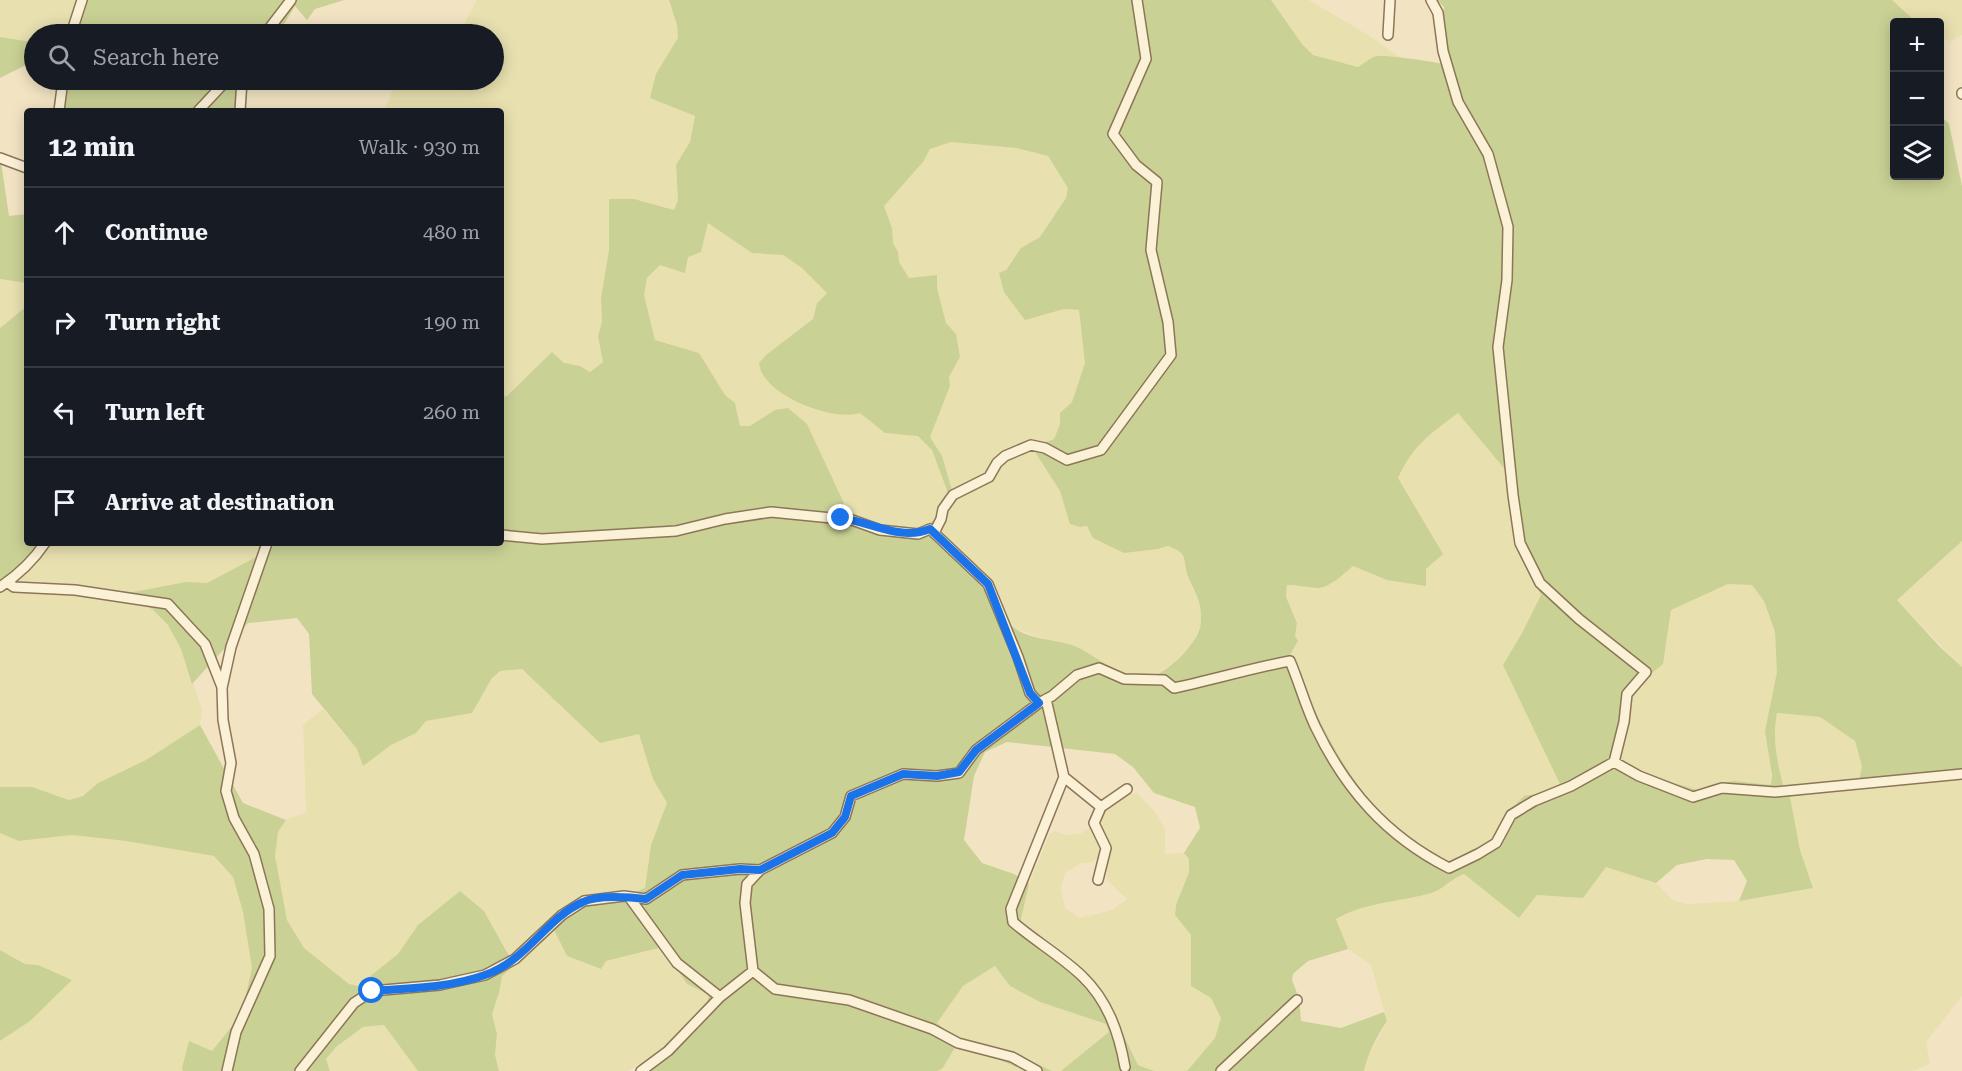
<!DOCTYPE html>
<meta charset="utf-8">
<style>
:root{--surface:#171b24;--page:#20242c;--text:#f1f3f6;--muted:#9ea1a6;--line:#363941}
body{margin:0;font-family:"Roboto Serif",serif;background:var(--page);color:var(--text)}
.controls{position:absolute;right:18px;top:18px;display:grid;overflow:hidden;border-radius:6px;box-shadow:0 3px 15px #0003}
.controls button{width:54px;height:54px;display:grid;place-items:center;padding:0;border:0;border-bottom:2px solid var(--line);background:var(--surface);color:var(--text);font:30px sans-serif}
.stop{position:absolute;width:18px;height:18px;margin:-14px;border:4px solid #1a73e8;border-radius:50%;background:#fff}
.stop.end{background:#1a73e8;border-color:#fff;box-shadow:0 2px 6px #0008}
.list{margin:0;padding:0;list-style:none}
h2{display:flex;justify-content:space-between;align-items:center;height:78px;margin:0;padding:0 24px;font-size:26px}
h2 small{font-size:20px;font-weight:400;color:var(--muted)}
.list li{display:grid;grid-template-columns:39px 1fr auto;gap:18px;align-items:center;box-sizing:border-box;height:90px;padding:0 24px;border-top:2px solid var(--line)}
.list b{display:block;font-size:22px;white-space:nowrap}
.list em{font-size:20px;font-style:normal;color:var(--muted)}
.icon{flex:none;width:33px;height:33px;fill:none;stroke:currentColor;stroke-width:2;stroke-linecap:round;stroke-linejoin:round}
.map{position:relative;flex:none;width:1962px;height:1071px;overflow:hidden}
.search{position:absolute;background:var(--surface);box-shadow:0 3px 15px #0003;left:24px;top:24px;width:480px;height:66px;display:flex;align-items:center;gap:15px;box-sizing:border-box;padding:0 21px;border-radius:33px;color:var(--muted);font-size:22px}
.panel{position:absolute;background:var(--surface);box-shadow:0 3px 15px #0003;left:24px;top:108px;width:480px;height:438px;border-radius:6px}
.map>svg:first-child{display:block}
</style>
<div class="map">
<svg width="1962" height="1071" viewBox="0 0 1962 1071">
<rect width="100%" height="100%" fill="#f2e4c3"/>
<path fill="#e8e0af" d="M0 0H79L67 34H34V40L26 41 0 37Z
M477 0H669L677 25 678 38 650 97 695 116 690 142 676 165 678 200 674 211 662 206 609 200V250L601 298 602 322 598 336 603 362 590 372 580 366 564 363 507 396 501 397V111H384L397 80H494V34H459Z
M1271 0H1309L1368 35 1402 59 1393 56 1375 57 1358 67 1313 55 1302 44Z
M1892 0H1962V35L1951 41 1940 38V22H1916Z
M951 142 1016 148 1048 156 1068 188 1066 198 1040 237 1021 248 1005 270 1025 319 1064 309 1079 310 1085 363 1072 402 1060 413V424L1054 439 1041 445 1032 440 988 474 952 490 942 456 930 437 950 386 949 377 960 357 956 334 946 323 937 288V275L909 278 899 262 898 252 893 243 892 228 884 206 923 162 930 149Z
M708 223 752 253 783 255 802 268 827 292 817 303 813 319 766 355 759 363 861 413 885 433 918 435 921 438 932 450 948 493 938 510 937 518 917 529 883 526 849 514 807 424 787 408 775 410 750 426H740L735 403 725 395 699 353 655 340 644 295 647 278 660 265 701 252Z
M0 279 27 283V306L0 328Z
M1458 413 1507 472 1520 553 1541 595 1522 633 1503 665 1561 783 1506 814 1491 842 1452 863 1423 850 1392 827 1357 785 1324 730 1290 655 1298 642 1295 636 1297 623 1286 597 1287 585 1309 586 1331 584 1353 566 1387 580 1426 569 1443 554 1398 478 1405 464 1420 442Z
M1033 449 1060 491 1070 524 1080 527 1087 526 1123 553 1158 549 1168 546 1179 550 1187 561V571L1193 590 1197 593 1200 606V628L1191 645 1172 665 1153 676 1129 674 1104 664 1075 646 1051 642 1015 628 954 547 938 531 954 499 1002 464Z
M1962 541V667L1897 600Z
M50 543H259L258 556 207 583 186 582 133 592 13 583 41 557Z
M1728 584 1752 585 1764 601 1775 632 1778 672 1770 705 1771 785H1711L1698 790 1649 776 1621 759 1632 698 1652 673 1663 664 1671 610Z
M5 590 70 592 136 601 152 609 168 625 181 649 202 709 200 725 146 760 98 783 83 796 69 800 32 787H0V593Z
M522 669 600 743 639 733 653 779 667 803 651 845 645 888 633 893 580 901 511 957 484 911 460 891 418 925 399 954 358 986 349 984 304 948 287 920 275 856 278 832 286 820 306 812 303 725 323 709 357 749 363 765 391 745 416 733 426 721 472 713 492 678 500 671Z
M1776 713 1820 717 1855 741 1862 766 1859 782 1783 785 1775 750 1774 727Z
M1962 778V996L1926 1042 1930 1064 1913 1071H1364L1367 1060 1387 1021 1371 965 1348 949 1336 919 1350 910 1448 885 1456 876 1464 874 1519 918 1537 895 1583 898 1606 867 1656 883 1674 901 1688 904 1739 901 1813 888 1800 850 1790 797 1871 786Z
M1137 793 1155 812 1165 829V854L1184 853 1189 859V872L1176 905 1175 915 1191 935V986L1211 998 1221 1018 1215 1038 1188 1070 1185 1071H1154L1138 1065 1101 989 1019 923 1029 884 1049 835 1055 831 1066 835 1080 834 1089 828 1099 845 1098 858 1092 862 1081 863 1065 873 1061 888 1065 908 1080 918 1112 910 1127 899 1107 880 1108 844 1101 822 1105 809 1122 795Z
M0 833 19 841 72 835 126 841 214 856 233 877 243 912 252 968 245 999 236 1021 212 1051 182 1068 183 1071H0V1041L7 1037 38 965 26 964 0 950Z
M554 930 567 956 600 969 606 961 658 947 668 955 687 984 709 995 707 1003 667 1045 628 1071H499L495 1055 497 1034 492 1014 499 993 502 975Z
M995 966 1010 986 1040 1002 1106 1024 1110 1032 1061 1071H1052L1013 1052 958 1039 937 1023 963 986Z
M384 1025 418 1071H330L326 1059 336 1047 363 1027Z
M956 1046 1000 1060 1025 1071H937L942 1068Z"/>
<path fill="#c9d195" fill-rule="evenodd" d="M79 0H344L315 9 307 20 295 6 278 34H67Z
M669 0H1271L1302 44 1313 55 1358 67C1363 64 1369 59 1374 57 1384 53 1436 63 1450 65L1442 19 1444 7 1437 0H1892L1916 22H1894V176H1940V115L1949 124 1962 186V541L1897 600 1939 646 1962 667V778L1871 786 1790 797 1800 850 1813 888 1739 901 1747 881 1734 860 1707 859 1677 865 1656 883 1606 867 1583 898 1537 895 1519 918 1464 874C1452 878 1444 889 1431 893 1400 902 1365 902 1336 919L1348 949 1308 961 1293 974 1292 980 1299 998 1301 1021 1341 1028 1384 1012 1387 1021C1377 1036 1368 1053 1364 1071H1185L1188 1070 1215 1038 1221 1018 1211 998 1191 986V935L1175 915 1176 905 1189 872V859L1184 853 1200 828 1195 807 1154 793 1133 767 1115 754 1007 742 985 752 974 776 964 840 982 863 1014 874 1029 884 1020 923 1076 967 1101 989 1138 1065 1154 1071H1061L1109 1032 1106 1024 1040 1002 1010 986 995 966 963 986 937 1023 958 1039 1013 1052 1052 1071H1025L1000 1060 956 1046 942 1069 937 1071H644L639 1065 667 1045 707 1003 709 995 687 984 668 955 658 948 606 961 601 969 567 956 554 930 502 976 499 993 492 1014 497 1034 495 1055 499 1071H418L384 1025 363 1027 336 1047 326 1059 330 1071H183L182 1068 189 1041 212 1051 236 1021 245 999 252 968 243 912 233 877 214 856 126 841 72 835 19 841 0 833V787H32L69 800 83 796 98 783 146 760 200 725 243 803 286 820 278 832 275 856 287 920 304 948 349 984 358 986 398 954 418 925 460 891 484 911 507 952 511 957 580 901 581 896 633 893 645 888 651 845 667 803 653 779 639 734 600 743 522 669 500 671 492 678 472 713 426 721 416 733 391 745 363 766 357 749 312 694 309 634 297 618 248 623 192 684 181 649 168 625 152 609 136 601 70 592 22 590H5L0 593V328L27 306V543H50L41 557 13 583 133 592 186 582 207 583 258 556 259 543H501V397L507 396 552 352 564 363 580 366 590 372 603 362 598 336 602 322 601 298 609 250V199H634L674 210 678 200 676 165 690 142 695 116 650 98 656 74 678 38 677 25ZM951 142 1016 148 1048 156 1068 188 1066 198 1040 237 1021 248 1006 270 999 273 1004 292 1025 320 1064 309 1079 310 1085 363 1072 402 1060 413V424L1054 439 1041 444 1032 440 1006 451 988 474 952 490 942 456 930 437 950 386 949 377 960 357 956 334 946 323 937 288V275L909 278 899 262 898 252 893 243 892 228 884 206 923 162 930 149ZM708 223 752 253 783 255 802 268 827 293 817 303 813 319 766 355 759 363C760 367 761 373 764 376 779 400 834 421 860 413L885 433 918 436 932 450 948 493 938 510 936 519 917 529 883 526 849 514 807 424 788 408 775 410 750 426H740L735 403 725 395 699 353 655 340 644 295 647 278 660 265 685 273 688 257 701 252ZM1458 413 1507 472V488L1520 553 1541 595 1522 633 1503 665 1560 784 1542 793 1524 796 1506 814 1491 842 1471 850 1452 863C1443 859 1432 856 1423 850 1361 813 1317 720 1290 655L1298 641 1295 636 1297 623 1286 597 1287 585C1297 585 1307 587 1316 588 1329 589 1343 574 1353 566L1387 580 1426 586V569L1443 554 1398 478C1414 444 1429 435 1458 413ZM1033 449 1060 491 1070 524 1080 527 1087 526 1093 538 1124 553 1158 549 1168 546C1190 554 1182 559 1188 576 1192 587 1198 595 1200 606 1201 612 1201 623 1200 628 1195 645 1169 672 1152 676 1149 677 1142 676 1139 676 1115 674 1097 657 1077 647 1061 640 1032 640 1016 629 1003 620 1000 602 994 589 982 564 957 550 938 530L954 499 992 479 1002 464ZM1728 584 1752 585 1764 601 1775 632 1777 672 1765 731 1772 775 1771 785 1734 781 1711 785 1698 790 1649 776 1621 759 1632 698 1652 673 1663 664 1671 610ZM1777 713 1820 717 1855 741 1862 766 1859 781 1783 785C1777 761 1772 738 1777 713Z
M0 37 26 41 34 40V61L0 78Z
M68 80H253L236 111H65Z
M0 155 9 216 27 214V283L0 279Z
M0 950 25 964 38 965 72 980 30 1021 0 1041Z"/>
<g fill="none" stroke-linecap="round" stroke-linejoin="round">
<g stroke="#8d7558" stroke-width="12">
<path id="minor" d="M1431 0 1438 13 1443 51 1458 102 1488 154 1508 227 1507 280 1498 347 1513 495 1520 543 1540 583 1579 619 1646 672 1627 694 1624 722 1614 762 1639 776 1693 797 1722 788 1775 792 1962 774
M71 34 82 0
M265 34 291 0
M1388 35 1390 0
M1962 94V93
M59 111 63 80
M198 111 227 80
M240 111 242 80
M0 158 27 168
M934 533 941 519 943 509 953 495 989 477 997 463 1005 456 1031 445 1045 448 1067 460 1101 450 1171 355 1168 322 1151 250 1157 182 1136 165 1113 134 1146 59 1137 0
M501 535 542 539 676 531 725 519 771 512 852 520 880 530 918 534 930 529 988 584 1018 657 1030 693 1039 703
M7 582 14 587 75 590 168 604 205 644 222 687
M0 587C18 575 33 561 45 543
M1046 699 1064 777 1101 807
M1064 777 1011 909 1013 922C1035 941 1061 956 1082 976 1108 1001 1119 1033 1125 1067
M1098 880 1106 848 1094 823 1101 807 1127 789
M629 897 677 963 720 997
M753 971 775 989 849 1000 932 1029 958 1043 1012 1057 1037 1071
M227 1071 236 1032 270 956 269 909 254 854 234 818 226 791 231 763 223 720 222 688 231 647 267 543
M300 1071 354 1003 372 991 440 985 485 975 515 959 562 915 584 901 624 896 646 899 682 875 740 869 760 870 832 833 845 817 851 796 903 774 937 776 959 773 976 750 1039 703 1052 696 1077 675 1099 668 1124 679 1164 680 1174 688C1213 680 1251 668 1290 661 1299 682 1305 705 1315 726 1345 789 1386 836 1449 868L1478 854 1496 843 1511 815 1534 801 1571 786 1614 762
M641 1071 668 1051 720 997 753 971 745 903 747 884 760 870
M1221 1071 1297 1000"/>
</g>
<use href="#minor" stroke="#fbf1d7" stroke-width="9"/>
</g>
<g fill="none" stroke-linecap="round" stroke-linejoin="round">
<path stroke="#1a73e8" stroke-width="8" d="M372 991C409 988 449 988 485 975 528 960 546 918 583 902 598 895 629 897 646 899L682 875 740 869 760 870 832 833 845 817 851 796 903 774 937 776 959 772 976 750 1039 703 1030 693 988 584 930 529C900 541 871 522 841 518"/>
</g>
</svg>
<div class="controls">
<button>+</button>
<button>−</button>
<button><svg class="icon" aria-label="layers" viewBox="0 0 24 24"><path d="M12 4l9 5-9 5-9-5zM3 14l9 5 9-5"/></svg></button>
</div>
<div class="stop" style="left:372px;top:991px"></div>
<div class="stop end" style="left:841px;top:518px"></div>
<div class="search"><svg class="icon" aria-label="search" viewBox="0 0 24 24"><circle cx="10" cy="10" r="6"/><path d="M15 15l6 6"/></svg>Search here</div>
<section class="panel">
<h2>12 min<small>Walk · 930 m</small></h2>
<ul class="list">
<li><svg class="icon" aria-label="ahead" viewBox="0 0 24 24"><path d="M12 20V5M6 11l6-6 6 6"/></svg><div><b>Continue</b></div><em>480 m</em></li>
<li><svg class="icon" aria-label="right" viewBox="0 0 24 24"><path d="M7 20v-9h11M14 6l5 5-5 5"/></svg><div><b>Turn right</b></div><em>190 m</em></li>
<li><svg class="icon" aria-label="left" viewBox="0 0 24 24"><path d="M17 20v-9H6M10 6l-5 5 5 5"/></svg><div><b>Turn left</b></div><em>260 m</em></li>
<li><svg class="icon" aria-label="arrive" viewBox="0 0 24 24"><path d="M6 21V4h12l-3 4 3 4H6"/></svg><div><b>Arrive at destination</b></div></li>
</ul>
</section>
</div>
